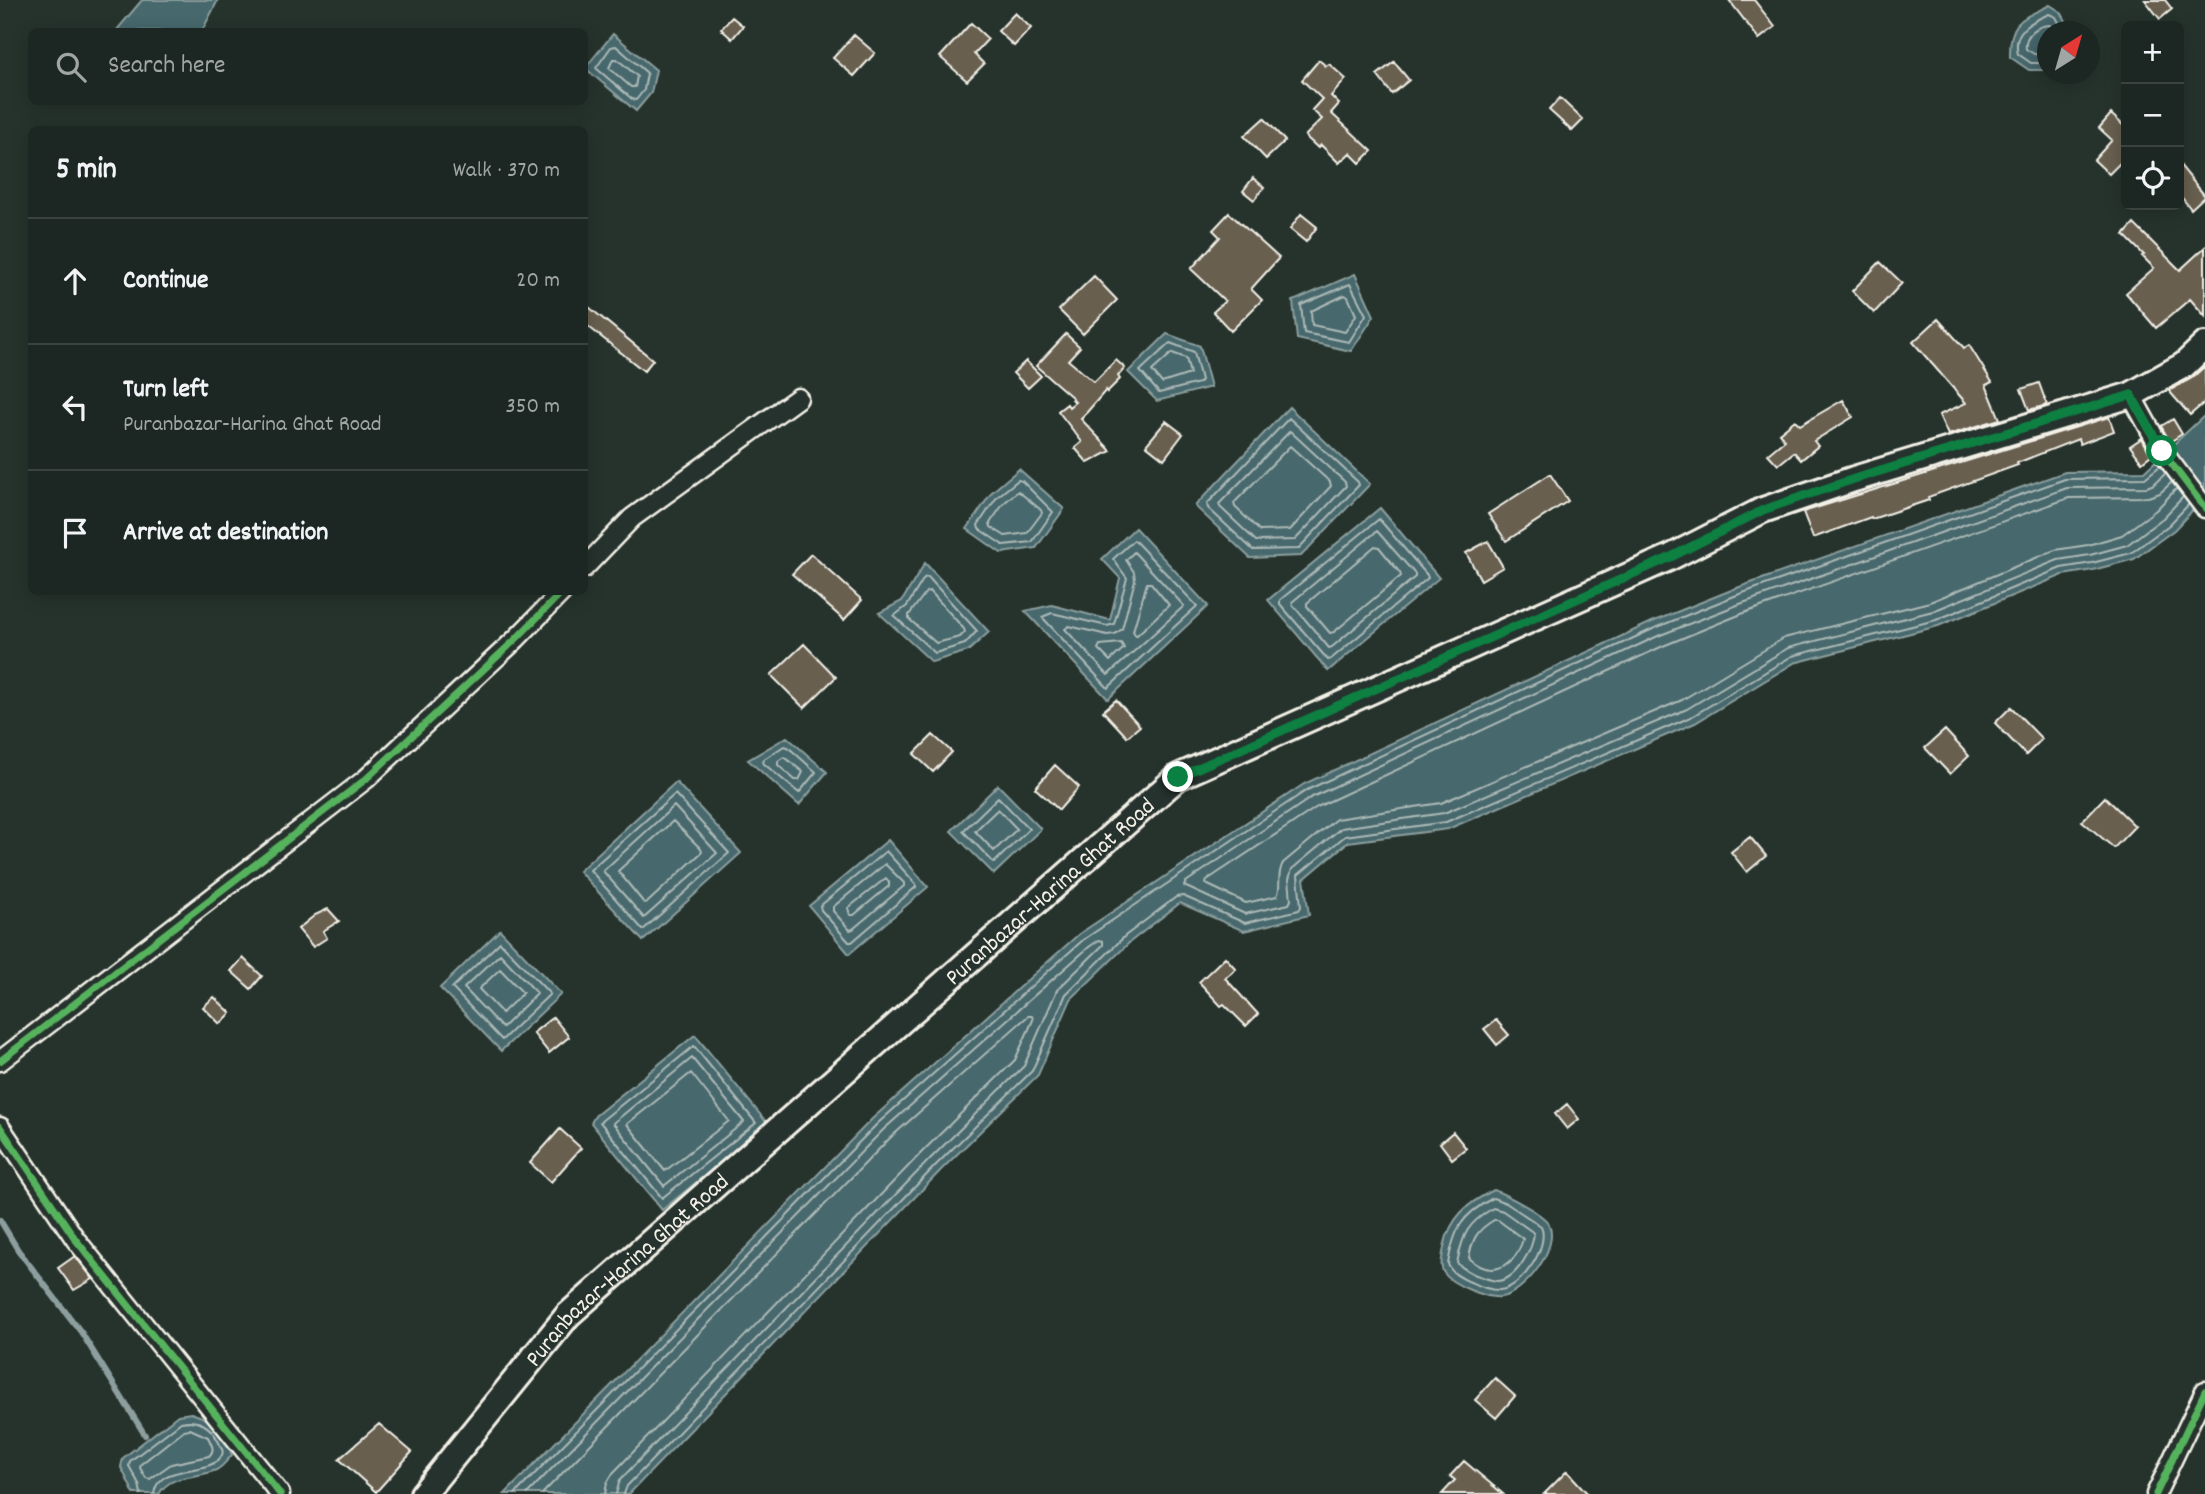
<!DOCTYPE html>
<meta charset="utf-8">
<style>
:root{--surface:#1c2622;--page:#252e2a;--text:#f1f3f6;--muted:#a0a5a5;--line:#3a4340}
body{margin:0;font-family:Dekko,sans-serif;background:var(--page);color:var(--text)}
.controls{position:absolute;right:21px;top:21px;display:grid;overflow:hidden;border-radius:10px;box-shadow:0 4px 18px #0003}
.controls button{width:63px;height:63px;display:grid;place-items:center;padding:0;border:0;border-bottom:2px solid var(--line);background:var(--surface);color:var(--text);font:35px sans-serif}
.compass{position:absolute;left:2037px;top:21px;width:63px;height:63px;border-radius:50%;background:var(--surface);box-shadow:0 4px 18px #0003;rotate:37deg}
.stop{position:absolute;width:21px;height:21px;margin:-16px;border:5px solid #0b8043;border-radius:50%;background:#fff}
.stop.end{background:#0b8043;border-color:#fff;box-shadow:0 2px 7px #0008}
.list{margin:0;padding:0;list-style:none}
h2{display:flex;justify-content:space-between;align-items:center;height:91px;margin:0;padding:0 28px;font-size:30px}
h2 small{font-size:23px;font-weight:400;color:var(--muted)}
.list li{display:grid;grid-template-columns:46px 1fr auto;gap:21px;align-items:center;box-sizing:border-box;height:126px;padding:0 28px;border-top:2px solid var(--line)}
.list b{display:block;font-size:26px;white-space:nowrap}
.list p{margin:0;font-size:23px;white-space:nowrap;color:var(--muted)}
.list em{font-size:23px;font-style:normal;color:var(--muted)}
.icon{flex:none;width:38px;height:38px;fill:none;stroke:currentColor;stroke-width:2;stroke-linecap:round;stroke-linejoin:round}
.map{position:relative;flex:none;width:2205px;height:1494px;overflow:hidden}
.search{position:absolute;background:var(--surface);box-shadow:0 4px 18px #0003;left:28px;top:28px;width:560px;height:77px;display:flex;align-items:center;gap:18px;box-sizing:border-box;padding:0 24px;border-radius:10px;color:var(--muted);font-size:26px}
.panel{position:absolute;background:var(--surface);box-shadow:0 4px 18px #0003;left:28px;top:126px;width:560px;height:469px;border-radius:10px}
.map>svg:first-child{display:block}
</style>
<div class="map">
<svg width="2205" height="1494" viewBox="0 0 2205 1494">
<rect width="100%" height="100%" fill="#26332d"/>
<filter id="ink" filterUnits="userSpaceOnUse"><feTurbulence type="fractalNoise" baseFrequency=".0143" numOctaves="2"/><feDisplacementMap in="SourceGraphic" scale="14" xChannelSelector="R" yChannelSelector="G"/><feConvolveMatrix kernelMatrix="1 2 1 2 8 2 1 2 1" color-interpolation-filters="sRGB"/></filter>
<g filter="url(#ink)">
<path fill="#46686d" stroke="#8c9f9e" stroke-width="2" d="M142 0H218L202 31H116Z
M2050 5 2061 12 2072 31 2048 32 2047 70H2029L2010 57C2009 21 2021 19 2050 5Z
M613 34 656 70 651 93 636 111 585 68Z
M1355 274 1374 316 1351 351 1297 339 1293 301Z
M1167 334 1200 346 1211 387 1157 401 1128 372Z
M1289 407 1370 484 1301 556 1250 558 1195 506Z
M2205 415V497L2174 530 2134 559 2093 570 2063 575 1938 626 1794 663 1695 723 1448 829 1348 842 1304 879 1309 915 1244 931 1180 903 1130 942 1071 999 1038 1075 942 1169 629 1494H505L872 1119 1079 934 1304 784 1652 622 1734 589 2065 472 2145 471Z
M1019 469 1064 509 1036 548 1001 553 967 529 992 492Z
M1380 508 1439 578 1328 671 1268 600Z
M1135 528 1208 606 1108 699 1025 611 1052 605 1110 620 1120 578 1102 559Z
M925 563 989 632 968 651 932 662 879 613 902 601Z
M787 737 827 772 799 805 748 760Z
M676 782 741 853 643 941 579 871Z
M998 785 1041 829 994 874 951 831Z
M888 840 928 887 849 954 809 906Z
M500 930 561 994 501 1051 440 988Z
M695 1035 768 1124 662 1210 591 1123 595 1116Z
M1494 1190C1506 1195 1542 1213 1548 1223 1562 1246 1524 1294 1501 1297 1488 1299 1452 1285 1444 1273 1439 1266 1443 1255 1444 1247 1450 1218 1467 1203 1494 1190Z
M191 1413C219 1422 221 1429 232 1455 228 1459 222 1468 216 1470 197 1479 171 1473 159 1494H134L121 1467 123 1458 178 1415Z"/>
<g fill="none" stroke-linecap="round" stroke-linejoin="round">
<path stroke="#aebab7" stroke-width="2" d="M616 46 647 73 644 90 636 100 632 99 596 68 611 47Z
M2048 55 2034 54 2026 49C2024 34 2038 25 2050 25L2055 32
M617 59 637 76 635 87H631L609 68 613 59Z
M2048 63H2031L2018 54C2012 31 2030 22 2049 14L2056 17 2064 32
M1350 284 1366 315 1349 342 1304 333 1301 305Z
M1345 295 1348 297 1356 315 1345 332 1312 325 1311 311Z
M1170 343 1194 352 1201 380 1199 383 1159 393 1140 371Z
M1172 353 1186 358 1190 374 1162 383 1152 371Z
M1289 418 1358 482 1359 485 1298 549 1253 550 1208 508 1207 504Z
M1290 431 1345 482 1346 486 1295 540 1256 541 1220 507 1219 504Z
M1290 446 1330 482 1331 486 1290 530 1260 531 1235 507 1234 503Z
M2166 473 2154 484 2147 487 2067 488 1740 604 1658 636 1312 797 1186 882 1184 886 1245 914 1289 904 1291 900 1289 879 1292 869 1341 828 1444 813 1687 709 1788 648 1933 611 2058 560 2090 555 2127 545 2163 518 2183 497
M1018 480 1022 481 1053 512 1032 542 1003 545 979 529 978 525 997 497Z
M2172 482 2160 493 2148 497 2069 498 1744 613 1663 646 1317 807 1207 880 1206 884 1246 903 1277 896C1282 887 1276 875 1283 863L1336 819 1441 803 1682 700 1784 638 1930 602 2055 550 2088 545 2122 535 2156 510 2177 488
M1018 491 1041 510 1042 513 1027 533 1005 536 991 527 990 523 1004 503Z
M1379 519 1427 575 1428 578 1331 659 1328 660 1280 604V600Z
M1377 531 1415 574V577L1332 647 1329 648 1293 605 1292 602Z
M1134 540 1197 606 1108 688 1042 617 1052 613 1107 626 1114 624 1127 578 1113 559Z
M1375 546 1379 547 1400 573 1401 576 1334 632 1330 633 1307 606V603Z
M1134 552 1184 606 1108 675 1065 629 1069 626 1107 635 1115 634 1122 629 1135 580 1134 572 1126 560Z
M928 577 977 631 965 644 935 653 894 616 907 606 924 578Z
M1147 583H1151L1169 605 1136 636 1133 631Z
M930 591 964 629 965 632 960 637 936 643 909 619V615L926 592Z
M1121 643 1124 648 1110 661 1098 649 1100 645Z
M784 746 788 747 816 772 799 793 763 763 764 759Z
M784 757 803 772 799 780H795L778 765V761Z
M675 794 729 853 643 930 590 870Z
M998 797 1029 829 994 863 963 831Z
M674 806 717 853 644 918 603 871Z
M998 809 1017 829 994 851 975 831Z
M673 821 701 849 702 852 648 902 644 903 618 871Z
M886 851 916 884V887L852 942H849L821 910 820 906Z
M885 864 904 883V886L853 929 850 930 833 911V907Z
M886 878 889 882V886L854 915H850L848 908Z
M500 942 550 994 502 1040 452 988Z
M500 954 537 993 502 1028 464 988Z
M500 969 523 993 502 1013 479 989Z
M694 1046 756 1123 662 1198 600 1122Z
M692 1058 744 1122 664 1186 613 1123Z
M691 1073 729 1121 665 1171 627 1124Z
M1493 1198 1506 1203 1541 1226C1550 1246 1522 1288 1500 1290 1489 1291 1478 1285 1468 1281 1460 1277 1451 1273 1448 1264 1454 1229 1461 1215 1493 1198Z
M1493 1208 1503 1211 1534 1233C1533 1249 1516 1280 1498 1281 1491 1281 1483 1277 1476 1275 1468 1271 1463 1269 1457 1263 1463 1233 1467 1224 1493 1208Z
M1494 1220H1498L1523 1239C1515 1266 1492 1280 1469 1258 1472 1239 1477 1230 1494 1220Z
M190 1429 208 1437C211 1444 216 1450 209 1456L171 1464 150 1479 146 1478 140 1468 141 1464 184 1430Z
M141 1494 139 1484 129 1466 130 1461 181 1422C201 1418 213 1428 220 1445 222 1449 224 1451 222 1455 212 1477 158 1461 154 1494
M515 1494 877 1124 1083 940 1307 790 1655 628 1737 595 2065 479 2145 478 2160 466
M527 1494 883 1130 1089 947 1099 940 1103 941V945L1057 990 1024 1066 931 1158 620 1480 616 1494
M542 1494 890 1138 1028 1016H1032L1033 1020 1015 1060 923 1151 613 1473 607 1483 605 1494
M624 1494 627 1486 937 1164 1032 1071 1066 994 1125 936 1176 897 1183 896 1245 923 1299 910 1301 907 1298 875 1345 836 1446 822 1691 717 1792 656 1936 620 2061 568 2092 563 2131 553 2169 525 2189 504"/>
<path stroke="#8c9f9e" stroke-width="6" d="M0 1220 18 1250 81 1332 145 1435"/>
</g>
<path fill="#675e50" stroke="#f4f1e8" stroke-width="2" d="M1729 0H1754L1775 27 1759 39Z
M2145 0H2165L2172 9 2160 19Z
M1015 13 1031 28 1014 46 998 31Z
M732 17 743 26 732 39 721 29Z
M971 23 988 39 974 54 984 64 967 81 940 57Z
M854 35 875 53 854 76 833 58Z
M1319 60 1326 66 1329 64 1346 79 1331 96 1339 104 1331 113 1372 151 1360 163 1350 153 1339 163 1321 145 1318 148 1305 136 1322 119 1312 110 1322 99 1302 80Z
M1394 62 1409 80 1392 94 1377 75Z
M1560 98 1583 120 1572 131 1549 110Z
M2111 114 2125 127 2126 126V157L2109 174 2094 160 2112 140 2099 128Z
M1264 118 1285 141 1266 159 1244 136Z
M2179 164 2205 196 2191 209 2179 194Z
M1253 178 1264 187 1254 200 1243 191Z
M1229 213 1279 258 1251 289 1262 300 1231 331 1213 312 1225 301 1191 269 1220 237 1213 230Z
M1301 214 1317 227 1306 242 1290 229Z
M2134 224 2180 270 2205 247V316L2190 299 2156 328 2126 293 2154 268 2142 256 2144 255 2124 235Z
M1880 262 1902 283 1874 313 1852 291Z
M1094 276 1117 300 1083 334 1059 310Z
M584 303 653 360 644 371 584 323Z
M1938 319 1964 348 1969 345 1992 382 1986 385 2000 419 1948 435 1939 415 1966 403 1913 342Z
M1066 334 1080 347 1068 360 1094 382 1116 360 1125 368 1118 376 1120 379 1107 392 1106 390 1081 419 1111 451 1088 463 1075 448 1082 442 1058 411 1067 404 1069 407 1075 402 1072 399 1073 398 1036 366Z
M1026 361 1041 376 1028 388 1013 373Z
M2205 366V402L2190 415 2169 391 2192 378Z
M2039 383 2047 405 2029 410 2021 389Z
M1843 400 1853 417 1814 441 1818 446 1801 460 1794 452 1778 465 1768 454 1785 440 1779 433 1795 420 1800 425Z
M2109 417 2114 431 2080 444 2078 439 2017 463 2018 465 1928 497 1929 500 1872 519 1871 517 1813 538 1803 512Z
M2173 419 2182 434 2170 442 2161 426Z
M1166 421 1183 434 1164 459 1146 445Z
M2142 438 2151 455 2142 462 2130 446Z
M1550 474 1568 501 1506 541 1488 514Z
M1488 541 1503 567 1481 580 1466 553Z
M811 554 862 600 844 620 792 574Z
M804 644 836 677 804 708 771 675Z
M1116 700 1140 726 1127 737 1103 711Z
M2011 707 2042 739 2026 755 1995 723Z
M1945 730 1969 756 1950 774 1925 748Z
M933 735 952 752 933 772 914 754Z
M1055 765 1079 787 1059 810 1035 788Z
M2105 797 2135 826 2114 848 2082 821Z
M1750 837 1766 856 1747 872 1731 852Z
M328 909 339 921 323 931 327 938 313 947 298 929 315 915Z
M1225 957 1236 969 1225 978 1258 1014 1246 1026 1224 1004 1221 1006 1199 982Z
M243 958 262 976 251 989 231 971Z
M214 997 231 1013 220 1024 203 1007Z
M553 1017 569 1037 549 1053 533 1033Z
M1496 1020 1509 1035 1497 1045 1484 1029Z
M1567 1104 1579 1119 1567 1129 1555 1114Z
M560 1129 581 1148 551 1182 530 1163Z
M1453 1132 1466 1148 1452 1159 1440 1143Z
M75 1256 93 1279 74 1290 58 1268Z
M1495 1378 1515 1396 1496 1418 1475 1400Z
M379 1424 412 1452 376 1492 339 1459Z
M1464 1461 1478 1473 1503 1494H1442L1455 1480 1450 1476Z
M1567 1471 1588 1494H1544Z"/>
<g fill="none" stroke-linecap="round" stroke-linejoin="round">
<g stroke="#f4f1e8" stroke-width="23">
<path id="street" d="M2131 395 2162 451 2205 508
M584 568 632 518 798 398
M0 1061 366 779 516 639 562 592
M0 1127 76 1240 280 1494
M2156 1494 2205 1391"/>
</g>
<g stroke="#f4f1e8" stroke-width="30">
<g id="secondary">
<path id="s1" d="M423 1494 568 1315 1178 777 1671 557 1763 510 1854 479 2131 395 2184 365 2205 345"/>
</g>
</g>
<use href="#street" stroke="#26332d" stroke-width="18"/>
<use href="#secondary" stroke="#26332d" stroke-width="24"/>
<g stroke="#26332d" stroke-width="11">
<path id="cycleway" d="M2131 395 2162 451 2205 508
M0 1061 366 779 516 639 562 592
M0 1127 76 1240 280 1494
M2156 1494 2205 1391"/>
</g>
<use href="#cycleway" stroke="#56b35d" stroke-width="7"/>
</g>
</g>
<g fill="none" stroke-linecap="round" stroke-linejoin="round" filter="url(#ink)">
<path stroke="#0b8043" stroke-width="9" d="M1178 777 1671 557 1763 510 1854 479 2131 395 2162 451"/>
</g>
<g text-anchor="middle" stroke-width="5" stroke-linejoin="round" paint-order="stroke">
<g font-size="24" fill="#f4f1e8" stroke="#26332d">
<text dy="8" stroke="none"><textPath href="#s1" startOffset="872">Puranbazar-Harina Ghat Road</textPath></text>
<text dy="8" stroke="none"><textPath href="#s1" startOffset="304">Puranbazar-Harina Ghat Road</textPath></text>
</g>
</g>
</svg>
<div class="controls">
<button>+</button>
<button>−</button>
<button><svg class="icon" aria-label="locate" viewBox="0 0 24 24"><circle cx="12" cy="12" r="6"/><path d="M12 2v4M12 18v4M2 12h4M18 12h4"/></svg></button>
</div>
<svg class="compass" viewBox="-18 -18 36 36"><path d="M0-13l5 13h-10z" fill="#e53935"/><path d="M0 13l5-13h-10z" fill="#a0a5a5"/></svg>
<div class="stop" style="left:2162px;top:451px"></div>
<div class="stop end" style="left:1178px;top:777px"></div>
<div class="search"><svg class="icon" aria-label="search" viewBox="0 0 24 24"><circle cx="10" cy="10" r="6"/><path d="M15 15l6 6"/></svg>Search here</div>
<section class="panel">
<h2>5 min<small>Walk · 370 m</small></h2>
<ul class="list">
<li><svg class="icon" aria-label="ahead" viewBox="0 0 24 24"><path d="M12 20V5M6 11l6-6 6 6"/></svg><div><b>Continue</b></div><em>20 m</em></li>
<li><svg class="icon" aria-label="left" viewBox="0 0 24 24"><path d="M17 20v-9H6M10 6l-5 5 5 5"/></svg><div><b>Turn left</b><p>Puranbazar-Harina Ghat Road</p></div><em>350 m</em></li>
<li><svg class="icon" aria-label="arrive" viewBox="0 0 24 24"><path d="M6 21V4h12l-3 4 3 4H6"/></svg><div><b>Arrive at destination</b></div></li>
</ul>
</section>
</div>
